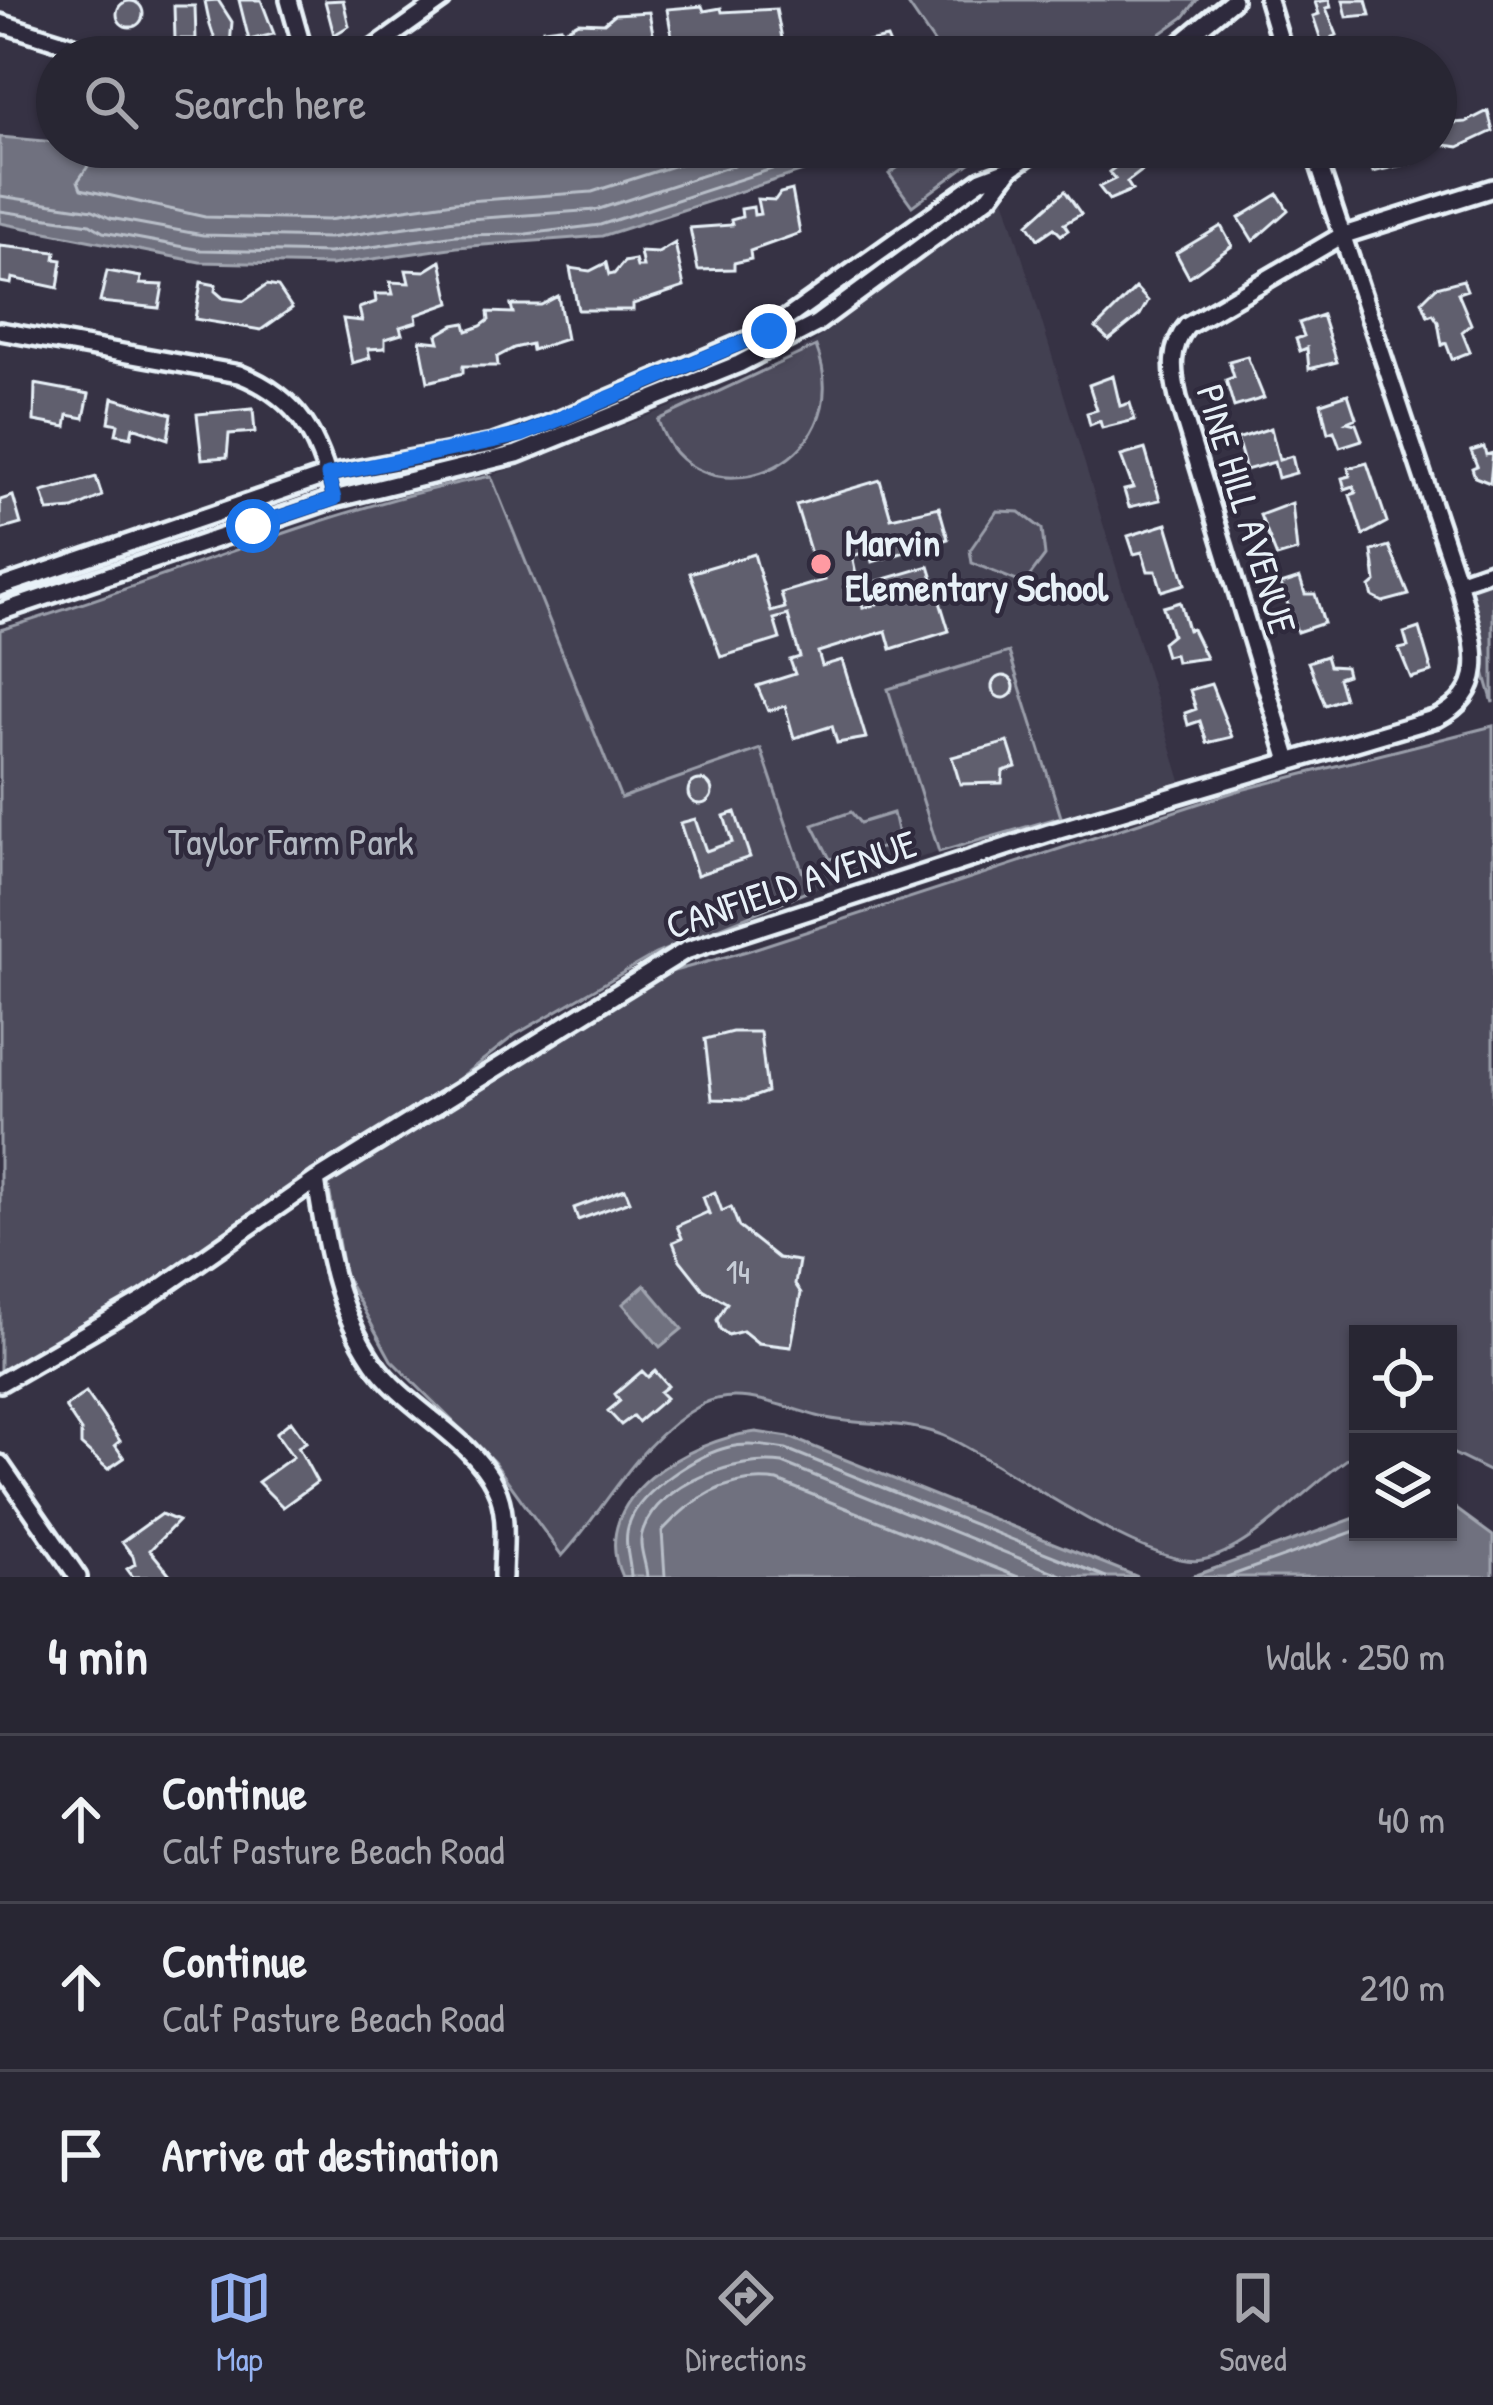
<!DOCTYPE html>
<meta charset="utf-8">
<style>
:root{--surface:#282633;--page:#34323f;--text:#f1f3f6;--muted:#a5a5ac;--line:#44434e;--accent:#95b2f1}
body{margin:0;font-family:"Patrick Hand",sans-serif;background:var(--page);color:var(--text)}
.controls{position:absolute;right:36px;bottom:36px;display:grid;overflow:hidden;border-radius:0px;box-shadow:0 3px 9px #0004}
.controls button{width:108px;height:108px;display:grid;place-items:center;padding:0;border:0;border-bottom:3px solid var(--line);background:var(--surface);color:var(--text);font:60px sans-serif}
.stop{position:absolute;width:36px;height:36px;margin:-27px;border:9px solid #1a73e8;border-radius:50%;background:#fff}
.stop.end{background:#1a73e8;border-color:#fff;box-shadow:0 3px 12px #0008}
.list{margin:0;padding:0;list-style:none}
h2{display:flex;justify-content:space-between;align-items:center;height:156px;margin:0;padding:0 48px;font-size:51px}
h2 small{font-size:39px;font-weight:400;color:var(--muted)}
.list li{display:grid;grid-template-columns:78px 1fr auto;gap:36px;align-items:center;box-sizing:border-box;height:168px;padding:0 48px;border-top:3px solid var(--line)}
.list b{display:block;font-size:45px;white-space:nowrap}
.list p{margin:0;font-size:39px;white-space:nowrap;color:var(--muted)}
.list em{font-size:39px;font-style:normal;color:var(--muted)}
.icon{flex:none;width:66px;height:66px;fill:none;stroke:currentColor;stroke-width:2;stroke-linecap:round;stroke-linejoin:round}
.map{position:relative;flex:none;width:1493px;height:1577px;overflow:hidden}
.search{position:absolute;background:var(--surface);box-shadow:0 3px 9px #0004;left:36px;right:36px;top:36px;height:132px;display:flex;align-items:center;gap:30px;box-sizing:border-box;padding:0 42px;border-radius:66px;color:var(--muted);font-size:45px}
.sheet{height:660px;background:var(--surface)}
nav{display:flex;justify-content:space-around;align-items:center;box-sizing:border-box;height:168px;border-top:3px solid var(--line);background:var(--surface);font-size:33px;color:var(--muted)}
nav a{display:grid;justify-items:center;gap:6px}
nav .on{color:var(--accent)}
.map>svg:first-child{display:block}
</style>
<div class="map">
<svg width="1493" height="1577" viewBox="0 0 1493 1577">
<rect width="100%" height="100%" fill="#363244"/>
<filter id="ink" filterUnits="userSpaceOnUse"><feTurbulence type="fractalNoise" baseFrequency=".00833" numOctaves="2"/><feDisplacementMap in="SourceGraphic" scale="24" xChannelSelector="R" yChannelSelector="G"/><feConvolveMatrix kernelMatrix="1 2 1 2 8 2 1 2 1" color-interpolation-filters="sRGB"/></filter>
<g filter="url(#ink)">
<path fill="#433f51" d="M1004 197 1181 781 1061 817 1008 652 888 689 939 852 809 891 761 749 622 799 491 476 744 379 808 346Z"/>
<path fill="#4d4b5c" stroke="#9a9eaa" stroke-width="3" d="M905 0H1197L1184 17 1128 57H944Z
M925 147H970L978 157 912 206 889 174Z
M816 346C863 468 692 530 658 420Z
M491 476 621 798 761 749 809 891 655 954 515 1035 415 1113 122 1306 0 1378V630C165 581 322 509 491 476Z
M997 511 1020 512 1042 529 1045 556 1024 584 972 563 970 550Z
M1493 577V703L1460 588Z
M1009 652 1061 817 939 852 888 689Z
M1493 726V1473L1448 1451V1334H1358V1452C1311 1480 1254 1550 1202 1560 1149 1570 1003 1464 951 1439 909 1418 861 1428 817 1416 784 1407 736 1386 703 1404 636 1441 610 1504 562 1556L494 1462 391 1360 344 1274 328 1183 534 1045 641 980 747 951 1237 791Z
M851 812 860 823 893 813 900 844 830 859 813 825Z"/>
<path fill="#70717f" stroke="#a0a4af" stroke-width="3" d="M0 137 57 142V147H855L856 154 602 236 457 247 331 265 200 262 0 223Z
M645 1285 682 1329 660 1347 623 1304Z
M756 1432 789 1437 1138 1577H622C586 1498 689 1440 756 1432Z
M1448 1503 1493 1536V1577H1191L1358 1517V1532H1448Z"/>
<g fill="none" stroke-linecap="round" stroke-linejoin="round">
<path stroke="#b8bec8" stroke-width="3" d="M101 147 78 181 81 189 205 217 328 220 454 202 592 192 732 147
M0 196 93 210 110 218 203 235 329 238 455 220 596 210 790 147
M0 211 90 224 103 232 201 250 329 253 456 235 526 234 600 225 839 147
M631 1577C630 1557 622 1541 630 1521 641 1491 698 1454 729 1447 748 1443 767 1446 786 1449L1106 1577
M647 1577C646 1561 637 1545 643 1530 659 1483 738 1456 783 1463L1066 1577
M665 1577 662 1531C693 1497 731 1474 778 1481L1018 1577
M1227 1577 1358 1530"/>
</g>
<path fill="#605e6e" stroke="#e8f1f8" stroke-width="3" d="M218 0 232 22 230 45 217 46 210 25 205 1Z
M239 0H261L274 34 249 40Z
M343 0 349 26 334 35 325 1Z
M1329 0 1331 7 1326 8 1337 35 1332 37 1334 43 1323 46 1313 16 1319 14 1315 2Z
M1343 0H1366L1370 15 1347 17Z
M117 14a13 13 0 1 1 26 0a13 13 0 1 1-26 0Z
M174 6H195L196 39H175Z
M702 6 704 11 721 8 722 12 776 9 785 53 773 55 771 49 757 55 747 48 730 56 727 42 722 43 723 52 712 54 693 50 691 44 675 53 667 9Z
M649 12 657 55 546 54 543 29 561 27 562 31 578 22 604 23 615 14Z
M527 38 530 57H476L509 47 508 42Z
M887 38 895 57H847L845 47Z
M1488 111 1493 131 1459 147 1445 145 1439 120 1450 116 1453 123 1466 122Z
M1407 147 1411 163 1373 172 1368 157Z
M1131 155 1143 170 1127 182 1132 190 1109 200 1099 187 1115 179 1109 172Z
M792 190 800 233 750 251 751 259 734 263V269L698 270 690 228 732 225 731 220 742 217 741 209 753 207 754 215 760 214 757 199 775 200 780 193Z
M1065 191 1081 214 1064 224 1068 230 1061 235 1054 228 1038 239 1028 224Z
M1278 194 1288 210 1253 241 1239 218Z
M1221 226 1232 246 1189 277 1176 253Z
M675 243 684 287 633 304V310H578L570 268 590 271 606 263 609 275 614 274 624 262 635 260 637 267H643L640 252 658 253Z
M0 246 56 252 55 259 62 260 58 288 12 278 11 284 0 282Z
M441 261 450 303 416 315 417 322 400 327 402 334 385 339V348L368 349 370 358 352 363 343 319 362 321 359 308 376 302 375 294H393L390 282 409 283 406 270 425 271Z
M107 271 141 277 140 284 163 285 159 308 100 302Z
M1463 280 1467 290 1458 293 1471 324 1462 332 1470 352 1452 359 1446 343 1442 345 1438 322 1433 314 1428 316 1422 301 1436 287Z
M201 282 216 285 215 291 223 298 244 301 267 285 278 287 292 308 261 330 195 319Z
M1136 288 1148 301 1140 315 1109 340 1096 328Z
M558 296 566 339 532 350 531 344 514 348 497 357 498 366H463V373L428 382 420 340 439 342 437 335 454 325 465 323 467 331 481 326 489 320 488 312 513 313 511 305H541Z
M1322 315 1337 362 1309 369 1307 348 1300 351 1296 339 1304 336 1299 323Z
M1247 356 1264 398 1234 407 1226 380 1234 377 1229 361Z
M1113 376 1120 406 1130 403 1135 420 1102 428 1100 421 1090 425 1087 413 1097 410 1089 385Z
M35 384 89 394 84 418 68 415 66 427 34 421Z
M1348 394 1356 418 1347 422 1356 424 1362 440 1340 447 1334 431 1328 433 1321 403Z
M113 398 172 414 168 439 133 427 131 437 116 434 118 424 109 422Z
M253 409 255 432 229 434 227 457 202 459 197 414Z
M1271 428 1279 460 1292 456 1296 473 1278 478 1274 462 1246 470 1237 439Z
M1484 447 1486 455 1493 453 1490 483 1475 477 1472 468 1477 466 1471 451Z
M1145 449 1160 500 1129 507 1124 490 1133 488 1121 456Z
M1367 463 1387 522 1363 535 1350 495 1356 493 1354 486 1345 489 1342 478 1350 476 1348 468Z
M96 477 102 496 73 509 48 511 42 492Z
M880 480 891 518 939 507 948 539 872 562 869 551 852 556 863 608 877 604 871 583 929 566 949 631 891 649 886 631 818 652 822 666 842 660 866 738 837 743 832 726 794 738 785 706 768 711 757 686 795 674 790 660 800 657 788 615 774 619 780 639 721 657 690 573 754 554 771 612 785 608 781 593 825 580 821 566 815 567 796 505Z
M13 496 21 524 0 530V500Z
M1292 503 1297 551 1277 557 1260 515Z
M1167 524 1185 584 1162 591 1156 571H1148L1142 552 1134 554 1128 536Z
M1389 546 1409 595 1383 602 1373 597 1370 587 1376 582 1372 551Z
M1300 578 1305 594H1315L1324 623 1297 632 1281 584Z
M1180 602 1188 630 1192 629 1206 658 1176 662 1174 654 1166 656 1162 643 1172 635 1163 607Z
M1419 628 1432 672 1411 678 1399 649 1408 647 1404 633Z
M1326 656 1329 666 1345 667 1347 675 1338 678 1344 698 1325 705 1308 662Z
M992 687a11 11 0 1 1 22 0a11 11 0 1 1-22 0Z
M1211 684 1232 737 1207 743 1200 721 1188 725 1185 713 1196 709 1190 690Z
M1008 742 1016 767 1003 771 1002 783 960 784 952 757Z
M688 792a12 12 0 1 1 24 0a12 12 0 1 1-24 0Z
M735 812 750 857 697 875 680 823 695 819 706 851 732 842 724 816Z
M732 1032H760L767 1092 745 1100 712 1099 705 1039Z
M625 1189 630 1201 578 1220 574 1208Z
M715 1192 722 1211 731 1207 739 1227 778 1258 799 1261 795 1284 801 1293 791 1347 758 1343 743 1331 728 1335 720 1329 717 1320 727 1303 703 1289 680 1260 673 1242 682 1238 677 1226 708 1212 710 1216 703 1197Z
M642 1371 648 1377 655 1371 668 1386 660 1392 666 1398 638 1422 633 1416 621 1425 608 1411 620 1401 615 1394Z
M86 1392 120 1441 115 1445 124 1458 108 1469 81 1445V1431L65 1407Z
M291 1421 306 1442 298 1447 317 1482 283 1507 258 1482 293 1457 276 1433Z
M161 1514 178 1521 150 1550 172 1577H133L127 1569 135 1564 133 1556 122 1542Z"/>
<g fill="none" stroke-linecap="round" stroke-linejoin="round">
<g stroke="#e8f1f8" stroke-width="24">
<path id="street" d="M289 0 305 57
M1268 0 1285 57
M0 23 108 57
M362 57 442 0
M1164 57 1233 0
M0 331 239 374C300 398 319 438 334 499
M1458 582 1493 570
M0 587 328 475 493 444 555 422 769 331 981 180 1010 169 1041 147
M0 612 334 499 517 454 739 364 816 324 990 196 1010 169
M1289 761 1178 398C1172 372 1169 348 1187 326L1341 236 1493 188
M316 1180C326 1245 335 1306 373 1362 405 1409 470 1435 495 1486 509 1513 503 1548 503 1577
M0 1383 144 1300 316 1180 685 951 1049 833 1437 718C1493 689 1474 642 1460 588L1313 147
M0 1464 78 1577"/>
</g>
<use href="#street" stroke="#2f2a3d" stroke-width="15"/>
</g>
</g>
<g fill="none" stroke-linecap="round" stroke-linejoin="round" filter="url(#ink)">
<path stroke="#1a73e8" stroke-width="15" d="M253 526 334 499 328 475 521 435 769 331"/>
</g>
<circle fill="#ff9aa2" stroke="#2f2a3d" stroke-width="4.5" cx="821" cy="564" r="12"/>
<g text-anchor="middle" stroke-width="9" stroke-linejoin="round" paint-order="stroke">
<g font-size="33" fill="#c6ccd6">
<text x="738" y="1284">14</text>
</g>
<g font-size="39" fill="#e8f1f8" stroke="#2f2a3d">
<text transform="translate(1247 509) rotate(73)" y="14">PINE HILL AVENUE</text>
<text transform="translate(791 884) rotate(-19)" y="14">CANFIELD AVENUE</text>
</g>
<g font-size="39" font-weight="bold" fill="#e8f1f8" stroke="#2f2a3d" text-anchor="start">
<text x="845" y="556">Marvin<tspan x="845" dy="45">Elementary School</tspan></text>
</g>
<g font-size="39" fill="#b2b7c1" stroke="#2f2a3d">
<text x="291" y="855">Taylor Farm Park</text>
</g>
</g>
</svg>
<div class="controls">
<button><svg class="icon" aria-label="locate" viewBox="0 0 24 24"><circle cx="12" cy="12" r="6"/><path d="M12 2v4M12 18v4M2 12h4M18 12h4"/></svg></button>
<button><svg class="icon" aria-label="layers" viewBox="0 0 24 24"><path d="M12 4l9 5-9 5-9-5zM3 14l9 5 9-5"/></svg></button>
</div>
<div class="stop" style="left:253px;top:526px"></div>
<div class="stop end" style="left:769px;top:331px"></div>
<div class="search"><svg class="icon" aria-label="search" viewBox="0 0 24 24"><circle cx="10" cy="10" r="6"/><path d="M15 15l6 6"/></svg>Search here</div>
</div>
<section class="sheet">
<h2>4 min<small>Walk · 250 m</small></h2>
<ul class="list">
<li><svg class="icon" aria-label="ahead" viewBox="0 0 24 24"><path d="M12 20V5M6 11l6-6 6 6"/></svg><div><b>Continue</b><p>Calf Pasture Beach Road</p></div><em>40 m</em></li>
<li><svg class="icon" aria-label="ahead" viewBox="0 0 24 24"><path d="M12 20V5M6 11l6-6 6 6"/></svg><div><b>Continue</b><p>Calf Pasture Beach Road</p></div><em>210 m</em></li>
<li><svg class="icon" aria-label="arrive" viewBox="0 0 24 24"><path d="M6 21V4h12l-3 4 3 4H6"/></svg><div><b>Arrive at destination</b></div></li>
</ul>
</section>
<nav>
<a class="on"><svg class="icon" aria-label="map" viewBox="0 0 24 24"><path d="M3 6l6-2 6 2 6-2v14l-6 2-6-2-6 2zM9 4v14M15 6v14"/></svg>Map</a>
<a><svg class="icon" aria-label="directions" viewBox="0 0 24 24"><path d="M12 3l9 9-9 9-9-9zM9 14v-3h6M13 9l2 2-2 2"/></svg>Directions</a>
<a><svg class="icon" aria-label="saved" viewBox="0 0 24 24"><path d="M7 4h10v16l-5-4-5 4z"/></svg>Saved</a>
</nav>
